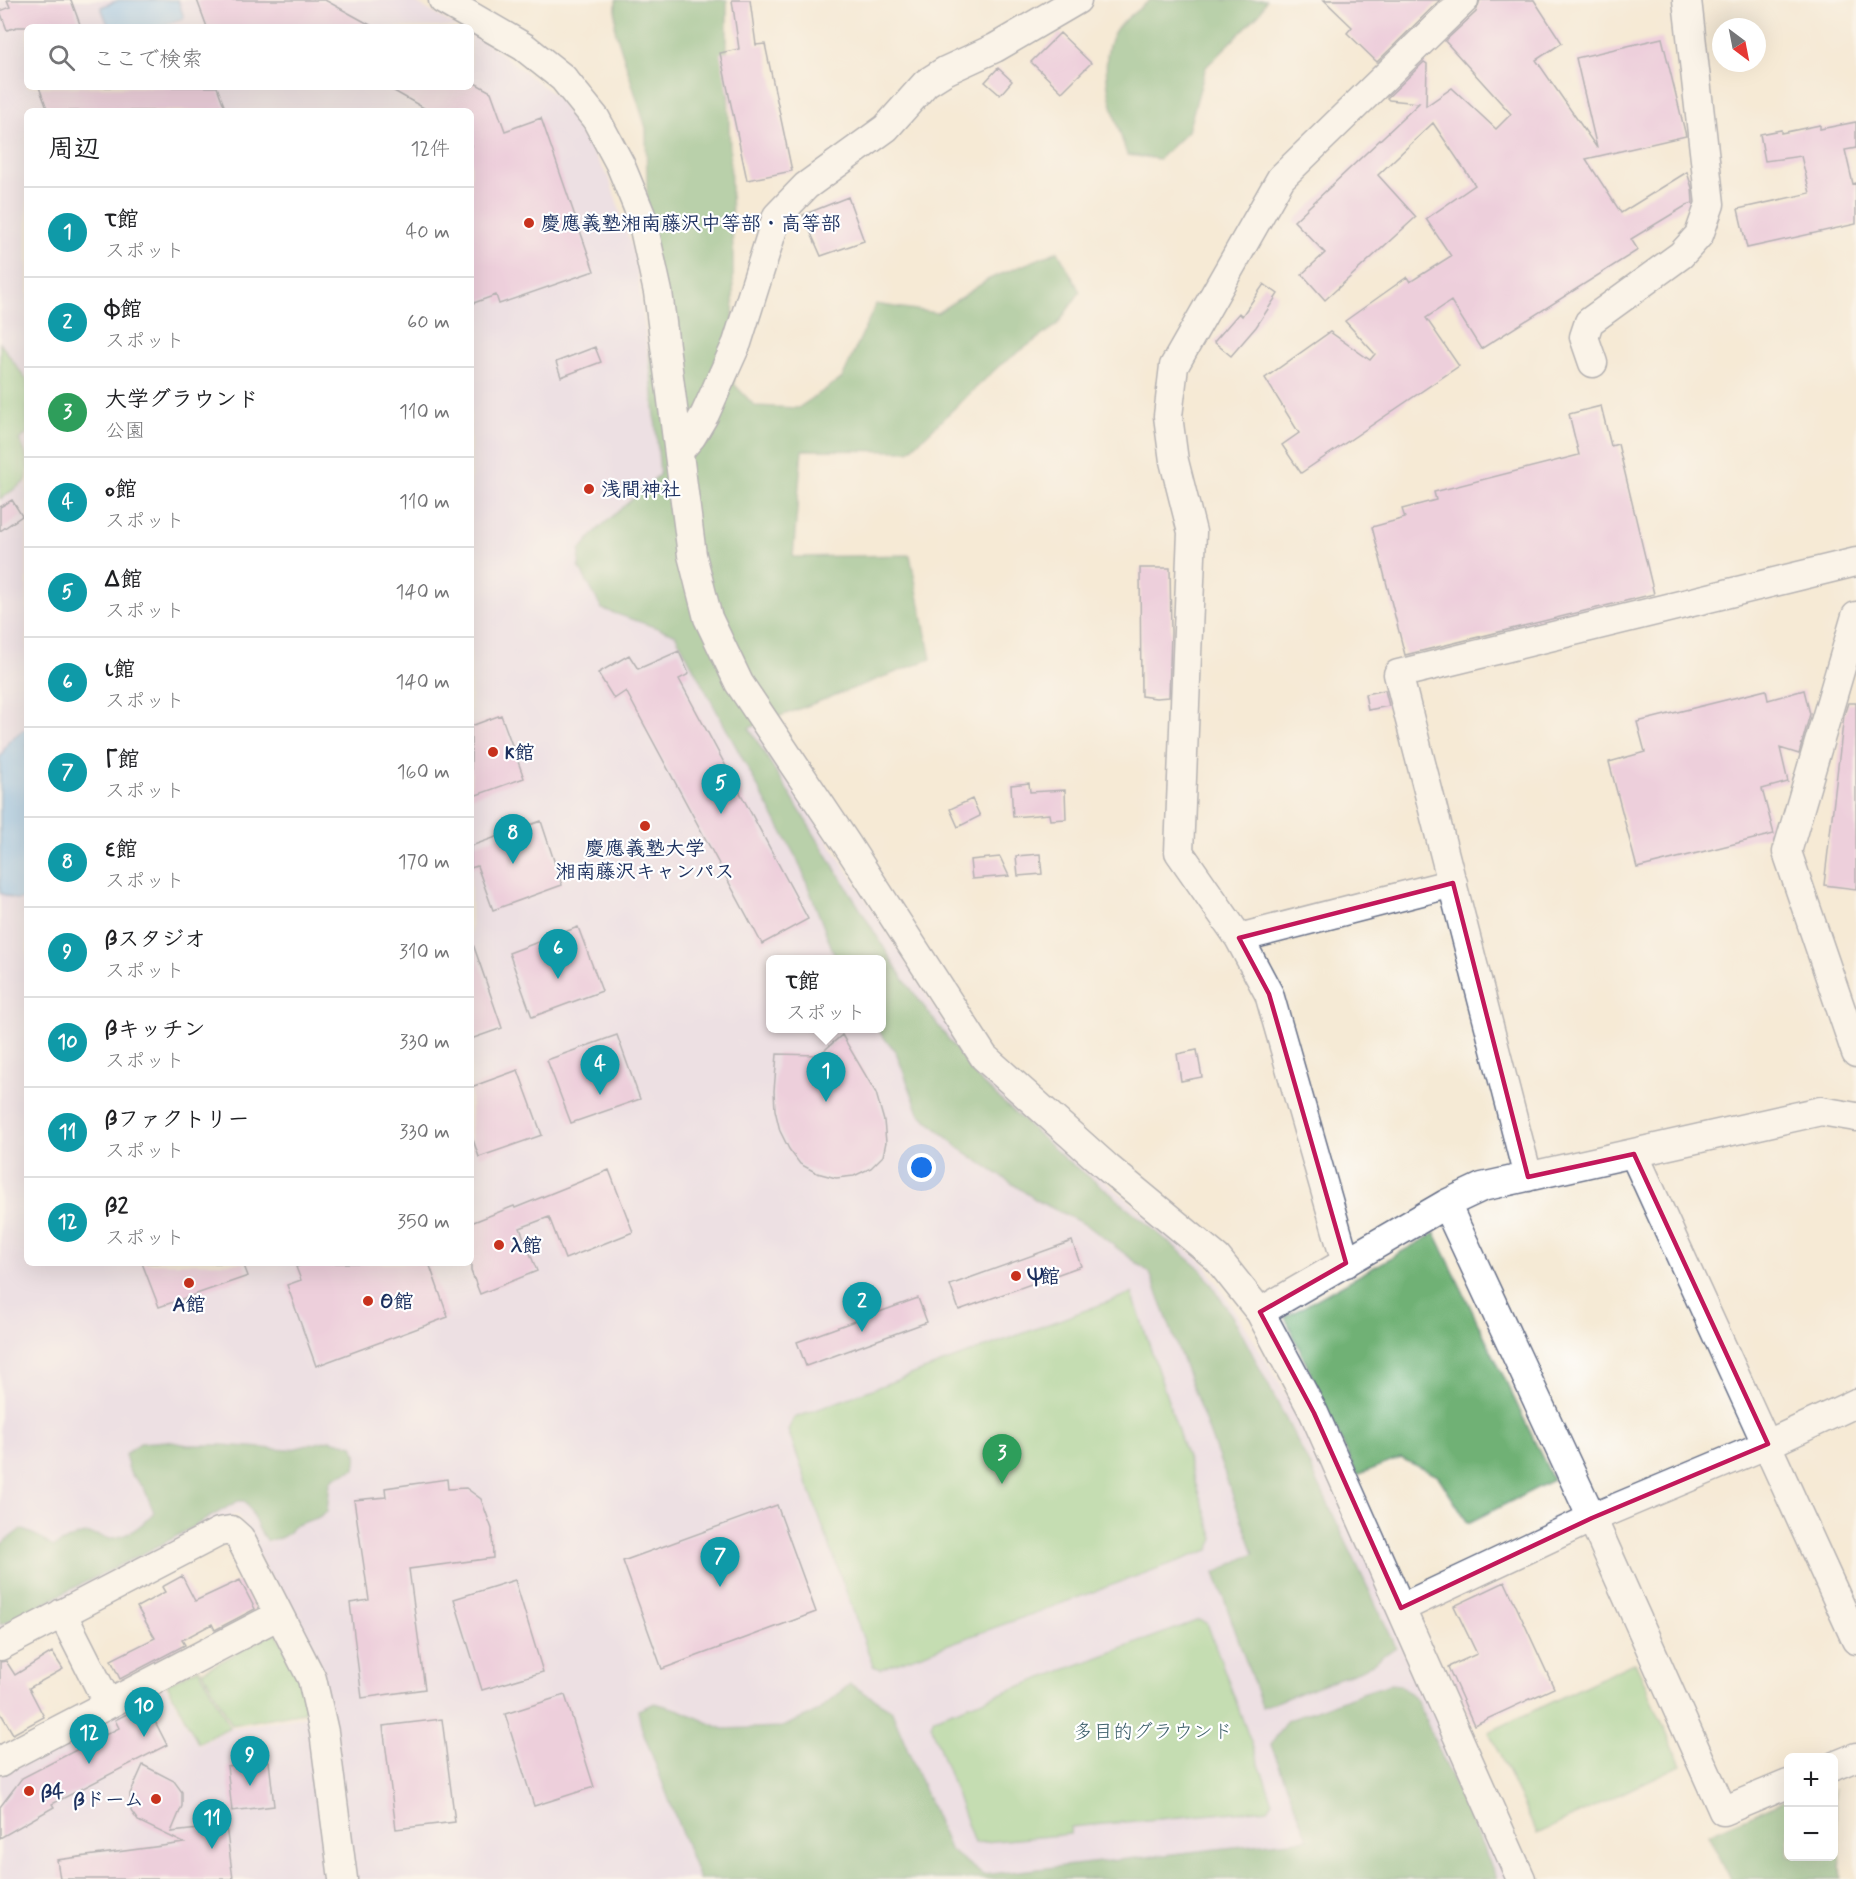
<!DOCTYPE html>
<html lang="ja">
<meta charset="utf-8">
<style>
:root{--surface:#fff;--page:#f2f2f2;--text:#202124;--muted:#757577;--line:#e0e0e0;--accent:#c8321e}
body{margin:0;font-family:Mynerve,"Klee One",sans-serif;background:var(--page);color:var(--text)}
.controls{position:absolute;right:18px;bottom:18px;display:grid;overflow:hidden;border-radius:9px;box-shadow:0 6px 24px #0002}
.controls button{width:54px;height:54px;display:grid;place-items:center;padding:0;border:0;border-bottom:2px solid var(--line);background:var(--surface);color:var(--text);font:30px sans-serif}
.compass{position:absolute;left:1712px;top:18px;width:54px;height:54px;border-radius:50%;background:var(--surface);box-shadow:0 6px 24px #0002;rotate:148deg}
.you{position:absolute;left:922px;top:1168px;width:21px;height:21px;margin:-15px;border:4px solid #fff;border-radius:50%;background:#1a73e8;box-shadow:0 0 0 9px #1a73e833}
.badge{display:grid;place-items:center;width:39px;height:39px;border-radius:50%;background:var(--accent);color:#fff;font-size:20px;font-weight:700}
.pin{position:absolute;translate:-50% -50px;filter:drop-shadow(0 2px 3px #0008)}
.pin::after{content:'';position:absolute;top:32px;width:21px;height:18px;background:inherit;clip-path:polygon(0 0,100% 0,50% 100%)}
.popup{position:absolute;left:766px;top:955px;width:120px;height:78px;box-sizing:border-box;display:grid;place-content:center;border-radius:9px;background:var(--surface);filter:drop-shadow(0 2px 4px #0005);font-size:20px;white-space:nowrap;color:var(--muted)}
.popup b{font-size:22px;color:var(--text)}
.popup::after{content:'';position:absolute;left:50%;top:100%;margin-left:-12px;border:12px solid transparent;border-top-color:var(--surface)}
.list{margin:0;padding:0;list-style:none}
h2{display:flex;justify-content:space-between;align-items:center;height:78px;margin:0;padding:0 24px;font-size:26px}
h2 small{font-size:20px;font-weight:400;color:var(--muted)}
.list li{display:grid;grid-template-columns:39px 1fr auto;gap:18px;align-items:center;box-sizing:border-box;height:90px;padding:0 24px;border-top:2px solid var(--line)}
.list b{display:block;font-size:22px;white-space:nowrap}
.list p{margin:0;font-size:20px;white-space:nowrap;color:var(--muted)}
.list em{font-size:20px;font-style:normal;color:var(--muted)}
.icon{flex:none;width:33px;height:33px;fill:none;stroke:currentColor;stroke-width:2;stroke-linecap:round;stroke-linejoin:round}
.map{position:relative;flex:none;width:1856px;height:1879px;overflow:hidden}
.search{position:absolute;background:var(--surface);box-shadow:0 6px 24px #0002;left:24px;top:24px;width:450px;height:66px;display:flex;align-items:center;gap:15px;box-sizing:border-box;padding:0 21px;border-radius:9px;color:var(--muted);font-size:22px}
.panel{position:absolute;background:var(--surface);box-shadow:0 6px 24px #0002;left:24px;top:108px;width:450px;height:1158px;border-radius:9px}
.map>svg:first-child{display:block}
</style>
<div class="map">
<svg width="1856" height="1879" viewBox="0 0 1856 1879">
<rect width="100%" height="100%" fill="#fff"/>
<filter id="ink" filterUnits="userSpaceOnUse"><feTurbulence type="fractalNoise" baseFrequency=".0167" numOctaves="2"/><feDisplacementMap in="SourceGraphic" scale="12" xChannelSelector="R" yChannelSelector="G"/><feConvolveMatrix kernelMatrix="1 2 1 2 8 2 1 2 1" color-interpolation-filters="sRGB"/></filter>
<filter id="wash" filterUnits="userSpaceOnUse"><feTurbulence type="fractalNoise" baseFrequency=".008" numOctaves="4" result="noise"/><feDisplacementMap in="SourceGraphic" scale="24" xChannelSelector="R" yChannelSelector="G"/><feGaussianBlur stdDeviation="1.35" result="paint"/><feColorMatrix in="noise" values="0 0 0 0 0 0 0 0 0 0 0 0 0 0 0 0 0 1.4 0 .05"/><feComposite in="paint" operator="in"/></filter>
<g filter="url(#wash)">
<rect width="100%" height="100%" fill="#f5ead5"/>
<path fill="#e2d4f3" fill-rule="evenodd" d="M0 0H411L458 27H27V87H471V34L491 46 558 98 609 178 636 260 666 500 734 693 969 1061 1053 1137 1204 1263 1246 1327 1303 1421 1516 1879H352L322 1678 237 1514 0 1633ZM27 111H471V1263H27ZM770 960H882V1028H770Z
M165 1685 198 1745 230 1728 313 1715 334 1879H0V1774Z"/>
<path fill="#8ace87" stroke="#527e72" stroke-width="1.5" d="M0 343 27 381V434L19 440C27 453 30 466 26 481L0 499Z
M1132 1293 1214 1539 1209 1550 880 1669 873 1666 788 1430 794 1418Z
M1199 1620 1207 1623 1273 1802 1268 1809 1071 1827 1070 1834 974 1843 931 1725 934 1718Z
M276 1632 298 1673 309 1711 232 1725 203 1671Z
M1635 1662 1681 1765 1537 1834 1489 1732Z
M199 1668 230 1727 198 1743 167 1684Z"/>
<path fill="#6fb174" stroke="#457069" stroke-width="1.5" d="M616 0H727V53L733 254 734 384 755 406 798 408 842 378 876 304 937 313 989 279 1058 251 1080 292 1057 325 999 366 909 451 802 450 793 557 910 555 931 659 749 728 902 977 978 1079 1065 1159 1104 1188 1202 1270 1237 1324 1311 1468 1396 1647 1364 1669 1262 1707 1215 1573 1254 1553 1150 1273 1088 1226 1038 1201 959 1148 919 1113 896 1052 877 1029 882 1028V960L836 959 799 863 675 634 602 609 579 567 580 550 596 531 660 474 650 362 646 128 615 30Z
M1150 0H1266L1260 13 1206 67 1188 131 1159 159 1127 155C1116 120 1094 66 1115 31 1121 21 1141 8 1150 0Z
M1435 1233 1553 1480 1468 1523 1438 1476 1401 1458 1357 1475 1285 1317Z
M329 1440 353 1445 357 1456 355 1469 335 1477 330 1482 327 1512 317 1518 293 1526C288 1537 279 1539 267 1541 254 1527 256 1515 244 1501H238L168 1541 0 1625V1545L21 1529 37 1536 53 1547C64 1542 76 1534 88 1534 94 1533 101 1537 107 1538 126 1539 142 1526 154 1512L144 1488 130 1473 125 1455 140 1443 167 1441 188 1445H222L288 1450Z
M850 1684 891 1709 949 1849 983 1875 1308 1839 1271 1745 1286 1721 1362 1693 1390 1684 1400 1685 1416 1699 1497 1879H699L641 1726 638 1710 655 1703 680 1710 723 1729 782 1727 817 1712Z
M1834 1789 1841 1879H1730L1708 1834 1788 1799V1856H1834Z"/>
<path fill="#7fbef3" stroke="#4d76a8" stroke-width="1.5" d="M119 0H178L184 18 159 27H109L101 7Z
M23 730H27V897L17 900 0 893V758L9 741Z"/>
<g id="blocks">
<path fill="#e3afe3" d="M7 0H71L81 27H17L7 30 0 11 10 7Z
M197 0H325L374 27H207Z
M732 0H750L756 45 765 44 792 171 747 180 720 53 739 49Z
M1324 0H1440L1377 62 1347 33 1352 27Z
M1480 0H1534L1562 43 1536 60 1597 148 1576 58 1662 38 1686 136 1586 159 1621 213 1687 172 1692 188 1693 203 1687 205 1631 239 1638 250 1481 349 1451 301 1426 318 1459 366 1301 473 1282 445 1299 433 1265 378 1330 332 1370 360 1375 354 1345 321 1407 277 1410 282 1451 256 1426 219 1475 185 1433 123 1378 175 1416 217 1325 300 1302 274 1325 253 1294 221 1419 103 1389 100 1387 98 1424 62 1427 64 1426 106 1452 88 1496 129 1511 114 1445 41 1476 12Z
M1060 33 1091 63 1062 92 1031 62Z
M998 68 1012 81 1000 95 985 82Z
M471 81 491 92 505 131 541 118 594 271 499 304 496 295 471 304V111H429L387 87H471Z
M39 87H217L226 111H48Z
M1856 122V148L1845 150 1853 184 1856 183V224L1747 248 1738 209 1810 193 1801 156 1765 161 1760 134 1781 130V133L1820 125V129Z
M848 197 864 241 821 256 803 215Z
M1264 284 1278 294 1256 327 1231 356 1214 342 1239 313 1242 316Z
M595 347 601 362 561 377 556 362Z
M1601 406 1611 446 1618 444 1654 594 1405 655 1372 527 1405 518 1402 509 1436 500 1434 492 1579 455 1569 414Z
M12 500 22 516 0 531V507Z
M1140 568H1170L1171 633 1169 697 1156 698 1141 696Z
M679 651 689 674 679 679 808 919 762 944 626 691 614 699 598 673 629 655 638 669Z
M1385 690 1389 706 1368 710 1365 694Z
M1766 690 1768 700 1804 690 1810 714 1799 754 1780 748 1788 782 1762 789 1774 834 1637 868 1609 762 1645 752 1637 722Z
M1848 703H1856V889L1824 885 1844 715Z
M501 715 524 778 471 797V726Z
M1029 783 1030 792 1065 790 1066 819 1050 820 1049 814 1013 817 1011 785Z
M972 799 980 816 958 827 950 809Z
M541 821 562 885 493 910 477 866 471 868V846Z
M1040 854 1042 874 1018 876 1016 856Z
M1000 857 1009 876 972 879 970 860Z
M578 927 602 991 532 1017 509 953Z
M471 944H473L502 1028 471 1039Z
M617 1035 640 1099 571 1123 547 1060Z
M842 1035 876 1093 884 1121 886 1142 883 1156 871 1168 854 1176 836 1178 817 1173 800 1164 789 1149 780 1131 775 1110 774 1091 777 1054 819 1055Z
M1197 1050 1202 1077 1181 1081 1177 1054Z
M518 1070 542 1135 479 1157 471 1134V1087Z
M609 1170 633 1232 565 1259 549 1217 520 1228 537 1271 480 1294 471 1271V1223L514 1206 515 1208Z
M1072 1241 1081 1266 959 1310 950 1285Z
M142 1263H243L248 1276 159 1307Z
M306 1263H429L448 1317 316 1366 287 1285 301 1280 296 1267Z
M918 1298 927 1322 806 1366 797 1342Z
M447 1479 448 1489 466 1488 481 1499 492 1529 493 1558 409 1569 425 1689 362 1698 350 1603 369 1600 354 1500 386 1497 385 1488Z
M777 1505 816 1612 662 1669 623 1561Z
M182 1576 195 1601 240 1580 255 1609 215 1630 212 1624 182 1640 185 1645 120 1679 111 1660 155 1638 137 1607 165 1592 162 1587Z
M515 1580 543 1672 482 1690 454 1599Z
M1505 1582 1554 1688 1474 1725 1448 1667 1477 1654 1454 1606Z
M52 1652 63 1669 29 1688 44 1717 13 1734 0 1712V1662L6 1661 15 1675Z
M565 1695 594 1787 534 1806 505 1714Z
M146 1704 167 1745 52 1804 54 1807 0 1838V1807L22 1778 119 1728 115 1720Z
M442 1719 455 1822 396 1829 383 1726Z
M269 1761 274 1806 232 1811 227 1766Z
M143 1765 174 1781 182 1792V1806L171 1832 226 1826 233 1879H60L57 1860 184 1843 138 1821 131 1811 130 1794Z"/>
</g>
</g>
<g filter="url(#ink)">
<use href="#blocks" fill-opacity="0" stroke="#677088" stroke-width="1.5"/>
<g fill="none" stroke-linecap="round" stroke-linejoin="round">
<g stroke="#677088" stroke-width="31">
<path id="minor" d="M443 0 524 47 563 78 596 119 620 164 641 215 658 292 692 555 708 618 739 683 846 843 984 1057 1108 1168 1217 1258 1260 1312 1314 1413 1521 1879
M1593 363 1584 337 1589 322 1681 255 1699 235 1710 204 1687 0
M679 451 692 436 705 414 737 343 777 216 806 186 886 128 926 83 945 71 995 48 1077 0
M1856 616 1787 852 1856 1053
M1239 938 1453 883
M1634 1154 1856 1640
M1528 1177 1398 674 1856 562
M1446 1204 1592 1518 1723 1811 1788 1784
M1346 1263 1269 994 1239 938 1179 852 1192 532 1174 461 1168 416 1174 366 1281 178 1464 0
M1260 1312 1446 1204 1482 1187 1821 1111 1856 1117
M1401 1608 1592 1518 1768 1444 1856 1403
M62 1613 108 1704
M0 1646 219 1532 231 1530 240 1538 312 1679 324 1732 343 1879
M0 1763 9 1756 279 1615
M1834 1766 1856 1757"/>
</g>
<use href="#minor" stroke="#fff" stroke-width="28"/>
</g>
</g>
<path d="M0 0H1856V1879H0ZM1453 883 1528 1177 1634 1154 1768 1444 1592 1518 1401 1608 1314 1413 1260 1312 1346 1263 1269 994 1239 938Z" fill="#f5ead5" fill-opacity=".55" fill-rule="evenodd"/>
<path fill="none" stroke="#c2185b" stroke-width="4.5" stroke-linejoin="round" d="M1453 883 1528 1177 1634 1154 1768 1444 1592 1518 1401 1608 1314 1413 1260 1312 1346 1263 1269 994 1239 938Z"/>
<g fill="#c8321e" stroke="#fff" stroke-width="2">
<circle cx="529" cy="223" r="6"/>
<circle cx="589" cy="489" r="6"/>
<circle cx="493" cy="752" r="6"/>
<circle cx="645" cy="826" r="6"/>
<circle cx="499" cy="1245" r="6"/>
<circle cx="1016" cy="1276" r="6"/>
<circle cx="189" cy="1283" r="6"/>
<circle cx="368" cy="1301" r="6"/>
<circle cx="29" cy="1791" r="6"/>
<circle cx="156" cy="1799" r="6"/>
</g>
<g text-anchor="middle" stroke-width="4.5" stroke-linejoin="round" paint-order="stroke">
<g font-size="20" font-weight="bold" fill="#1b2f5e" stroke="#fff" text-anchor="start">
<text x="541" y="230">慶應義塾湘南藤沢中等部・高等部</text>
<text x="601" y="496">浅間神社</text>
<text x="505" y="759">κ館</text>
<text x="645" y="855" text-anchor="middle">慶應義塾大学<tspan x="645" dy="23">湘南藤沢キャンパス</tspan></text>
<text x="511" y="1252">λ館</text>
<text x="1028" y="1283">Ψ館</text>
<text x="380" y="1308">Θ館</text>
<text x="189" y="1311" text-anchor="middle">A館</text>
<text x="41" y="1798">β4</text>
<text x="144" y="1806" text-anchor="end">βドーム</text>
</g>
<g font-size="20" fill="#3c5f6a" stroke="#fff">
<text x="1153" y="1738">多目的グラウンド</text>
</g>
</g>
</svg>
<div class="controls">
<button>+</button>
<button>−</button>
</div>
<svg class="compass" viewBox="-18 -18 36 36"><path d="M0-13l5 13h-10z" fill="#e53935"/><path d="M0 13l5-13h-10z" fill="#757577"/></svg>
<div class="you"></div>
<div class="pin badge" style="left:826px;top:1102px;background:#0f9aa8">1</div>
<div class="popup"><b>τ館</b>スポット</div>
<div class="pin badge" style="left:862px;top:1332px;background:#0f9aa8">2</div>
<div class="pin badge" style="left:1002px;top:1484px;background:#2e9e5b">3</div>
<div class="pin badge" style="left:600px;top:1095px;background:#0f9aa8">4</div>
<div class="pin badge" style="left:721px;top:814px;background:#0f9aa8">5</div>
<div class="pin badge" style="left:558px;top:979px;background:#0f9aa8">6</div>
<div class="pin badge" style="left:720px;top:1587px;background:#0f9aa8">7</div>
<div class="pin badge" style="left:513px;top:864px;background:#0f9aa8">8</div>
<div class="pin badge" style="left:250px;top:1786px;background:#0f9aa8">9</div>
<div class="pin badge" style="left:144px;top:1737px;background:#0f9aa8">10</div>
<div class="pin badge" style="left:212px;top:1849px;background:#0f9aa8">11</div>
<div class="pin badge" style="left:89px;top:1764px;background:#0f9aa8">12</div>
<div class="search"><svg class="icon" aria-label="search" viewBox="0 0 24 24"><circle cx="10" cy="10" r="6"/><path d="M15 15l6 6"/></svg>ここで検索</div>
<section class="panel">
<h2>周辺<small>12件</small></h2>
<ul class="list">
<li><span class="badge" style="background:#0f9aa8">1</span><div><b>τ館</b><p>スポット</p></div><em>40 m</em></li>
<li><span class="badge" style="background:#0f9aa8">2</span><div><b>Φ館</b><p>スポット</p></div><em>60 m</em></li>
<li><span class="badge" style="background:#2e9e5b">3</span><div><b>大学グラウンド</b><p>公園</p></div><em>110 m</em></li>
<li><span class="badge" style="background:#0f9aa8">4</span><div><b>ο館</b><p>スポット</p></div><em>110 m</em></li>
<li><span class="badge" style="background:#0f9aa8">5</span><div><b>Δ館</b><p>スポット</p></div><em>140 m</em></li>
<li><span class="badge" style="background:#0f9aa8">6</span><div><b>ι館</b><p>スポット</p></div><em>140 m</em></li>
<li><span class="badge" style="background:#0f9aa8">7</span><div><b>Γ館</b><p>スポット</p></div><em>160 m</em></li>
<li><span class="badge" style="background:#0f9aa8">8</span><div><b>ε館</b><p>スポット</p></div><em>170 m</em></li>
<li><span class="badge" style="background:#0f9aa8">9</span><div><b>βスタジオ</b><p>スポット</p></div><em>310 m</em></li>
<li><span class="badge" style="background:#0f9aa8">10</span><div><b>βキッチン</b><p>スポット</p></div><em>330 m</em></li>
<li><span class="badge" style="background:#0f9aa8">11</span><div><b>βファクトリー</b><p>スポット</p></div><em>330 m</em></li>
<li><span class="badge" style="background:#0f9aa8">12</span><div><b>β2</b><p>スポット</p></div><em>350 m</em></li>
</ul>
</section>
</div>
